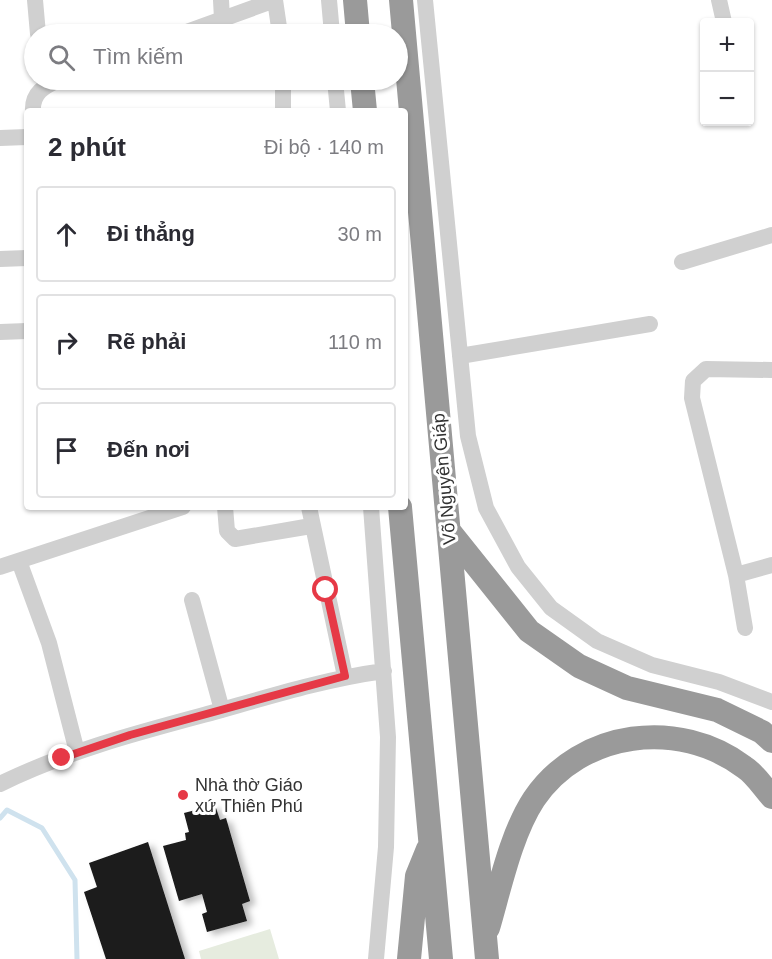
<!DOCTYPE html>
<html lang="vi">
<meta charset="utf-8">
<style>
:root{--surface:#fff;--page:#f7f7f7;--text:#2b2b33;--muted:#7c7c81;--line:#e1e1e2}
body{margin:0;font-family:Arial,sans-serif;background:var(--page);color:var(--text)}
.controls{position:absolute;right:18px;top:18px;display:grid;overflow:hidden;border-radius:6px;box-shadow:0 2px 4px #0004}
.controls button{width:54px;height:54px;display:grid;place-items:center;padding:0;border:0;border-bottom:2px solid var(--line);background:var(--surface);color:var(--text);font:30px sans-serif}
.stop{position:absolute;width:18px;height:18px;margin:-14px;border:4px solid #e63946;border-radius:50%;background:#fff}
.stop.end{background:#e63946;border-color:#fff;box-shadow:0 2px 6px #0008}
.list{margin:0;padding:0;list-style:none}
h2{display:flex;justify-content:space-between;align-items:center;height:78px;margin:0;padding:0 24px;font-size:26px}
h2 small{font-size:20px;font-weight:400;color:var(--muted)}
.list li{display:grid;grid-template-columns:39px 1fr auto;gap:18px;align-items:center;box-sizing:border-box;height:96px;margin:0 12px 12px;padding:0 12px;border:2px solid var(--line);border-radius:6px}
.list b{display:block;font-size:22px;white-space:nowrap}
.list em{font-size:20px;font-style:normal;color:var(--muted)}
.icon{flex:none;width:33px;height:33px;fill:none;stroke:currentColor;stroke-width:2;stroke-linecap:round;stroke-linejoin:round}
.map{position:relative;flex:none;width:772px;height:959px;overflow:hidden}
.search{position:absolute;background:var(--surface);box-shadow:0 2px 4px #0004;left:24px;top:24px;width:384px;height:66px;display:flex;align-items:center;gap:15px;box-sizing:border-box;padding:0 21px;border-radius:33px;color:var(--muted);font-size:22px}
.panel{position:absolute;background:var(--surface);box-shadow:0 2px 4px #0004;left:24px;top:108px;width:384px;height:402px;border-radius:6px}
.map>svg:first-child{display:block}
</style>
<div class="map">
<svg width="772" height="959" viewBox="0 0 772 959">
<defs>
<filter id="shadow"><feDropShadow dx="5.5" dy="3.5" stdDeviation="3" flood-color="#0004"/></filter>
</defs>
<rect width="100%" height="100%" fill="#fff"/>
<path fill="#e6ecdf" d="M270 929 279 959H201L199 951Z"/>
<g fill="none" stroke-linecap="round" stroke-linejoin="round">
<path stroke="#cfe2ee" stroke-width="5" d="M0 818 7 810 42 828 75 880 77 959"/>
</g>
<path fill="#1a1a1a" filter="url(#shadow)" d="M215 805 220 820 226 818 250 901 242 904 247 921 207 932 202 914 207 912 202 894 179 901 163 846 186 840 185 833 189 832 184 813Z
M148 842 185 959H106L84 892 97 887 89 863Z"/>
<g fill="none" stroke-linecap="round" stroke-linejoin="round">
<path stroke="#d0d0d0" stroke-width="16" d="M35 0 38 34
M221 0 222 19
M329 0 332 34
M425 0 468 436 486 508 518 567 551 608 597 641 652 665 719 682 772 702
M719 0 724 22
M181 34 275 0 280 34
M283 80V111
M335 80 338 111
M33 111C32 93 44 86 59 80
M0 138 27 137
M0 259 27 258
M682 262 772 235
M0 332 27 331
M460 356 650 324
M772 370 706 369 693 381 692 398 736 575 772 565
M225 507 227 531 235 539 311 526
M309 507 345 676
M371 507 388 737 386 847 376 959
M19 561 49 643 77 752
M0 567 183 507
M736 575 745 628
M192 600 222 710
M0 784C67 751 140 732 211 713 268 697 325 679 384 671"/>
<path stroke="#9a9a9a" stroke-width="24" d="M355 0 358 34
M401 0 487 959
M362 80 365 111
M400 507 441 959
M449 531 529 631 579 666 627 688 717 710 762 732 772 741
M488 928C500 887 511 834 534 799 581 730 679 718 744 767 755 774 763 787 772 797
M409 959 417 876 428 849"/>
</g>
<g fill="none" stroke-linecap="round" stroke-linejoin="round">
<path stroke="#e63946" stroke-width="8" d="M62 758 130 735 345 676 326 590"/>
</g>
<circle fill="#e63946" stroke="#fff" stroke-width="2" cx="183" cy="795" r="6"/>
<g text-anchor="middle" stroke-width="6" stroke-linejoin="round" paint-order="stroke">
<g font-size="18" fill="#333" stroke="#fff">
<text transform="translate(444 479) rotate(-95)" y="6">Võ Nguyên Giáp</text>
</g>
<g font-size="18" fill="#333" stroke="#fff" text-anchor="start">
<text x="195" y="791">Nhà thờ Giáo<tspan x="195" dy="21">xứ Thiên Phú</tspan></text>
</g>
</g>
</svg>
<div class="controls">
<button>+</button>
<button>−</button>
</div>
<div class="stop" style="left:326px;top:590px"></div>
<div class="stop end" style="left:62px;top:758px"></div>
<div class="search"><svg class="icon" aria-label="search" viewBox="0 0 24 24"><circle cx="10" cy="10" r="6"/><path d="M15 15l6 6"/></svg>Tìm kiếm</div>
<section class="panel">
<h2>2 phút<small>Đi bộ · 140 m</small></h2>
<ul class="list">
<li><svg class="icon" aria-label="ahead" viewBox="0 0 24 24"><path d="M12 20V5M6 11l6-6 6 6"/></svg><div><b>Đi thẳng</b></div><em>30 m</em></li>
<li><svg class="icon" aria-label="right" viewBox="0 0 24 24"><path d="M7 20v-9h11M14 6l5 5-5 5"/></svg><div><b>Rẽ phải</b></div><em>110 m</em></li>
<li><svg class="icon" aria-label="arrive" viewBox="0 0 24 24"><path d="M6 21V4h12l-3 4 3 4H6"/></svg><div><b>Đến nơi</b></div></li>
</ul>
</section>
</div>
